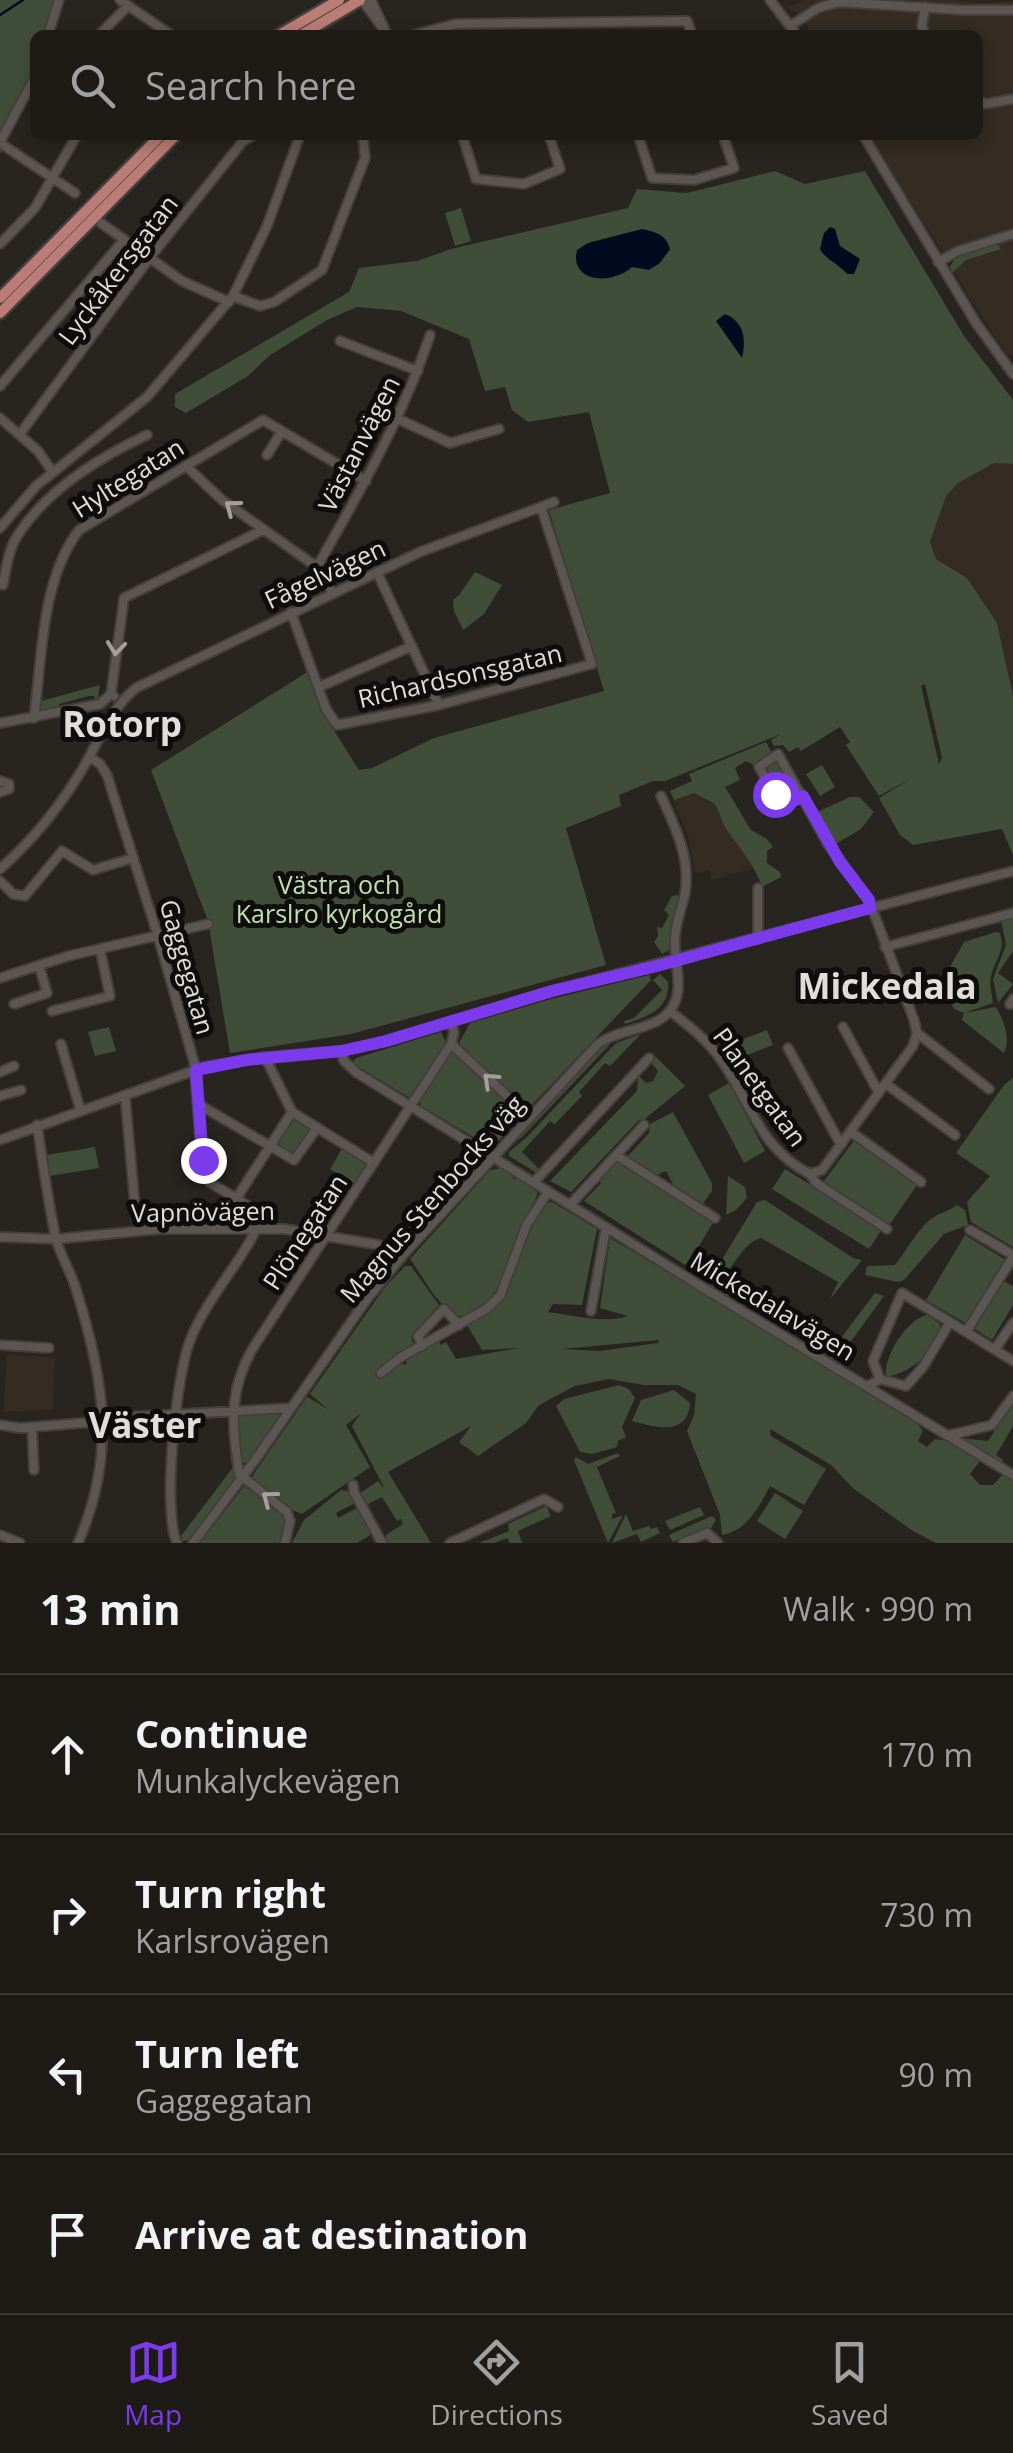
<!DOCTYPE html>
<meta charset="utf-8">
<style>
:root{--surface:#1e1b17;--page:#262420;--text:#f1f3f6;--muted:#a1a1a1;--line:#3c3936;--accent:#7c3aed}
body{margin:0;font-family:"Open Sans",sans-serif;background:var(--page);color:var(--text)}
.stop{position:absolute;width:30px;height:30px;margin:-22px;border:8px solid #7c3aed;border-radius:50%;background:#fff}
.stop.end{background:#7c3aed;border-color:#fff;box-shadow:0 2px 10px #0008}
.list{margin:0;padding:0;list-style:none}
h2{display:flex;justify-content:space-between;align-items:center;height:130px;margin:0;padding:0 40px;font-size:42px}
h2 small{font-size:32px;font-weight:400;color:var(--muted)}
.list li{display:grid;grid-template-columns:65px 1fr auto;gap:30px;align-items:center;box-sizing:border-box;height:160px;padding:0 40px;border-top:2px solid var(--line)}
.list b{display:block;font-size:38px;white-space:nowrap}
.list p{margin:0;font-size:32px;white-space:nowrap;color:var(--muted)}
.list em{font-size:32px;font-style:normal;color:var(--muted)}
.icon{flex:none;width:55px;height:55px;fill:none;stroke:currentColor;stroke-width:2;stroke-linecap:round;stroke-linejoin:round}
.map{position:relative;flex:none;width:1013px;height:1543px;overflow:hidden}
.search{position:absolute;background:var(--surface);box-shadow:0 5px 15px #0003;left:30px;right:30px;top:30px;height:110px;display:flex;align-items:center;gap:25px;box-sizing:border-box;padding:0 35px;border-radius:15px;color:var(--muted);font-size:38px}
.sheet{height:770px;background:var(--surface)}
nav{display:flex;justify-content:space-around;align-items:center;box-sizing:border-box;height:140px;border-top:2px solid var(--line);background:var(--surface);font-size:28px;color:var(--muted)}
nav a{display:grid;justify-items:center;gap:5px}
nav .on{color:var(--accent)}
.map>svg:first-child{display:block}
</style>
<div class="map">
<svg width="1013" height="1543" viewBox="0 0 1013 1543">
<rect width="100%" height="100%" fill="#28241f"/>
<path fill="#342b22" d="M805 0H957L982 3 1013 1V355L1008 356 969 297 952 268V261L939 247 869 135H978V35H807L808 26 798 13 784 8Z
M994 463 1013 464V696L1000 636 987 608 967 578 936 559 930 542 946 496 958 483Z
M692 790 725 812 736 840 754 868 712 880 709 870 695 874 688 836 672 798Z
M7 1354 55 1358 53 1410 3 1412Z"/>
<path fill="#404e39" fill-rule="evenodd" d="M0 0H65L53 35H35V88L0 154Z
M775 171 805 184 865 171 964 336 1013 400V464L994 463 958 483 946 496 930 542 936 559 967 578 997 623 1013 696V855L1002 829 913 845 900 835 879 798 912 778 879 796 846 745 850 742 840 727 801 751 798 747 789 752 783 745 774 746 771 740 781 734 665 781H653L619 795 621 806 566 828 606 965 351 1034 230 1053 208 921 151 770 309 671 323 713 359 770 372 768 434 738 604 691 549 510 610 493 589 412 528 422 512 410 505 387 485 391 469 339 401 311 357 307 327 320 270 355 248 376 186 413 175 407V394L349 292 359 268 417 261 451 249 628 208 637 189 687 193ZM925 684 942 758 939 764 921 686Z
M461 208 471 241 455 246 445 213Z
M997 243 1001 249 966 260 952 273 950 266 958 255Z
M475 572 502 585 484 614 463 630 454 611 453 600 459 595Z
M100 685 97 702 94 696H89L59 704 60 711 44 713 39 708 41 701Z
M766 742 773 755 756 766 746 761 735 768 740 780 725 787 751 830 767 839 773 847 767 851V863L780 872 781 877 762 887C756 866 737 845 725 827 721 821 720 811 715 805 710 800 700 797 694 793L674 800 670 791 692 781 689 774Z
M773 761 781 767 797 796 785 804 763 769Z
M822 765 835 787 820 796 806 774Z
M850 797H859L874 812 861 829 834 845 815 813Z
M677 895 680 899 672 949 662 954 654 942 658 936 657 927 662 928 669 915 664 910 672 896Z
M1013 917V951L998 973 1013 984 998 1003 993 979 1006 945 1001 920Z
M996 932 1000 933C1006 951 995 959 991 976 989 984 992 995 993 1003L964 1013 996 1007C1004 1021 1011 1039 1004 1053L962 1020 964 1013 954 1009 941 983 964 942Z
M660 974 668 982C670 1010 647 1017 625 1024L624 1021 634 1018 662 990 653 980Z
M649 975 651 980 529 1108H525L459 1043 470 1023 551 999Z
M109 1027 116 1051 95 1056 88 1032Z
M767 1030 773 1045 742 1057 736 1042Z
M441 1032 446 1043 410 1098 352 1063 356 1058Z
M641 1034 610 1066 605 1063 579 1092 582 1096 555 1124 550 1121 522 1152 540 1170 537 1173 509 1156V1152L527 1137 616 1043Z
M616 1038 522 1137 505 1150 602 1046Z
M451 1052H456L518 1112 519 1118 492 1148 421 1106 420 1101Z
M654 1055 685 1086 641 1122 639 1120 571 1192 550 1181 637 1091 638 1075 646 1083 653 1081 658 1071 649 1061Z
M1013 1078V1247L971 1222 967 1202 990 1176 956 1153 1004 1085Z
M729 1083 765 1151 744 1163 708 1095Z
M673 1112 712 1183V1191L701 1206 677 1192 666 1171 655 1176 626 1158 649 1133 650 1124Z
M292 1117 311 1129 293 1156 275 1144Z
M855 1139 916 1181 917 1185 890 1224 821 1185Z
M95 1147 99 1168 49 1176 46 1155Z
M343 1147 369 1163 356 1185 330 1169Z
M617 1162 714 1221 687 1266 584 1201 601 1183 597 1178Z
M496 1164 513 1174 512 1177 515 1180 517 1177 538 1189C537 1204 524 1215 519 1230 507 1261 506 1291 475 1310 468 1315 462 1319 454 1314 435 1302 423 1277 410 1259L490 1170 498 1169Z
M785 1169 882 1229 869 1249 772 1189Z
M728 1176 745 1187 747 1198 736 1210 726 1215Z
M765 1200 853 1258 862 1260 830 1299 838 1282 761 1238C745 1242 735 1263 725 1276L736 1288 732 1295 726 1298 707 1286 706 1276H712L757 1202Z
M552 1202 597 1229 582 1305 553 1304 548 1312C571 1315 606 1324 628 1316L600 1308 610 1238 911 1415 923 1431 918 1441 927 1447 935 1439 956 1442 983 1457 970 1474 980 1485H993L1005 1472 1013 1477V1543H936L913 1531 854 1489 831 1465 770 1429 771 1436 826 1469 804 1505 770 1486C759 1507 748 1530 722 1535L720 1515 687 1431 694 1415 696 1394 678 1385H644L609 1379 575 1386 539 1405 526 1423 478 1456 459 1442 471 1426 388 1472 431 1543H386V1535L403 1524 401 1519 397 1521 382 1497 368 1504 373 1518 359 1494 378 1481 385 1489 352 1426 360 1414 346 1425 370 1467 302 1514 292 1510 253 1481V1475L307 1397 328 1409 310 1394 385 1287 405 1266H411L439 1305 411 1336 414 1346 376 1373 379 1379 391 1372 389 1367 400 1360 404 1365 407 1363 405 1358 438 1341 441 1345 446 1342 456 1359 519 1348 482 1350 467 1325C529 1290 507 1253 544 1204ZM659 1340 658 1343 600 1351 562 1349Z
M957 1205 965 1210 968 1225 944 1234 904 1280 898 1282 865 1275 867 1266 895 1265C907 1251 918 1227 934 1217 942 1212 949 1211 957 1205Z
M965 1235 1006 1260 967 1324 926 1300Z
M1001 1280 1013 1286V1305L992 1340 973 1328Z
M875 1293 884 1296 835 1363 808 1347 815 1344 827 1350 834 1347Z
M927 1315 940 1324C937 1351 912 1373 886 1377 883 1358 906 1319 927 1315Z
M619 1385 629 1389 635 1398 622 1427 626 1437 618 1441 617 1447 592 1454 580 1452 556 1406 564 1399Z
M674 1390 690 1403C688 1437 654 1427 632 1421L641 1400Z
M1013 1403V1426L996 1455 1003 1460 1000 1463 959 1438 988 1441Z
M282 1411 247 1463 241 1462 237 1423 239 1415Z
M618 1453 620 1456 597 1467 616 1513 612 1514V1519L623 1515 608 1543 574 1460 576 1457 588 1464Z
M234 1466V1479L189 1540 182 1541 181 1536Z
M244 1486 284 1514 287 1520 281 1543H200Z
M341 1490 348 1491 355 1503 336 1513 338 1518 357 1508 371 1531 369 1536 357 1543H292L304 1520Z
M775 1493 803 1511 785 1539 757 1521Z
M546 1506 551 1516 518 1531 522 1543H510L507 1538 494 1543H479L509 1531 508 1524Z
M700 1507 704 1515 670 1530 665 1521Z
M626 1514 633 1531 649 1526 651 1529 657 1527 660 1533 641 1542 637 1534 612 1543Z
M712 1516 716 1520 710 1530H701L673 1542 669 1535Z"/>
<path fill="#000a1e" d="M830 227 835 229 840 246 860 259 854 274H847C839 264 825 259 820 249L824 233Z
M642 229C655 232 666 234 670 249L660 263 649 270 632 267C611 286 569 282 577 250L588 243Z
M725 314C745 322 746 340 742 358L716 321Z"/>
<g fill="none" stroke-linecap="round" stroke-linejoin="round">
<path stroke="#000a1e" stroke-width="2.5" d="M0 15 23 0"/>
<g stroke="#433f3b" stroke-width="12">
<path id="minor" d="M120 0 171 35
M362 0 388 35
M371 0 384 28
M770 0 797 35
M925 7 922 26 925 35
M790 26 818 8 839 2 961 10H1013
M48 35 59 0
M99 35 128 6
M413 35 455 24 687 21 692 35
M978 100 985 104 1013 99
M462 135 476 179 524 184 560 169 549 135
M638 135 652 178 694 180 734 168 723 135
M863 135 976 323 1013 374
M0 142 35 77
M0 143 75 193
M101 223 182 281 229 302
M0 244 35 208 77 135
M938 262 958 251 1013 234
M233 296 260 306 274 302 322 270 365 158 363 135
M340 341 418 371
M0 386 123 241
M0 418 38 451 52 471
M396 418 450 443 499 429
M20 434 148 260 243 141 253 135
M267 455 282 431
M186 466 222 500 317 567 332 592
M0 528 36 486 147 397 233 296 267 226 300 135
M317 567C359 493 403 417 430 335
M377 572 439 705
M3 585C6 570 8 551 16 538 45 491 98 458 147 435
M291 612 326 709 337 725 439 705 592 664 541 507
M319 687 412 646
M111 694 124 598 263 530
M34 718C42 658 41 580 79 530L263 420 366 481
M0 723 100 704 111 694 114 696
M90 757 100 764 107 775 157 933 194 1062 203 1174 209 1182 258 1212 261 1219C243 1261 209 1295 191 1338 176 1374 162 1509 177 1543
M0 781 9 784V789L0 792
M0 869C32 841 58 809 80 773 98 744 109 710 136 688L420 552 554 502
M0 881 13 894 25 896 62 851 93 870 133 858
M758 939V888
M885 947 1013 913
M0 978 68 956 208 924
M14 1004 47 993 39 965
M1010 1004 1013 999
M52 1011 110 996 100 949
M670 1011C686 1024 703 1036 716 1053 750 1097 757 1148 810 1174L822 1170 913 1046 917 1033 914 1020 869 900 828 844 778 754 759 767 782 805 803 796
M843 1027 879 1093
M917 1033 989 1089
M61 1044 80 1109
M451 1044 530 1117
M788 1048 841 1145
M342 1051 344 1061 357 1073 702 1287 1013 1475
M265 1057 292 1112 374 1163
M0 1072 14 1066
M886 1084 955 1135
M125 1095 136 1218
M0 1096 21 1090
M198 1104 294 1160 317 1128
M37 1125C43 1163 48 1202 56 1239 61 1257 71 1272 76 1289 104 1379 117 1453 78 1543
M851 1132 921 1182
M0 1140 204 1067 265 1057 342 1051 387 1041 552 991 1013 871
M616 1155 715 1218
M810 1174 816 1183 887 1229
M534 1182 649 1058
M236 1199 292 1112
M570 1205 644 1125
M970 1230 1013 1255
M0 1237 56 1239 160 1229H284L379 1245 405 1253
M591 1311 606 1227
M950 1322 1013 1361
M966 1332 1013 1257
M0 1345 49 1348
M422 1346 418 1336 444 1309 459 1325
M995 1349 1013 1323
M381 1373 401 1357 486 1309 500 1296 527 1224 548 1192
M868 1386 880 1379 873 1361 902 1293 950 1322 923 1367 906 1386 880 1379
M126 1417 291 1408
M0 1425 20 1428 94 1422
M32 1427 34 1470
M950 1435 992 1425 1013 1396
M353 1485 354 1492 382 1543
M0 1535 20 1543
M193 1543 258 1456 367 1299 405 1253 597 1045C617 1029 652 1030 667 1014 688 993 673 963 675 939 675 923 682 909 685 893 691 859 675 826 661 796
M285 1543 290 1521 287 1512 239 1474C232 1426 228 1391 253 1348L451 1044 454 1033 451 1021
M450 1543 544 1499 558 1507
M683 1543 707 1533 718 1543"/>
</g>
<g stroke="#433f3b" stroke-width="15">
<path id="major" d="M279 35 339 0
M301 35 360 0
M0 298 161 135
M0 313 176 135"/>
</g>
<use href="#minor" stroke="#5b5651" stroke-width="8"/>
<use href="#major" stroke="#ba7c74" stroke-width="10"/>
</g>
<defs><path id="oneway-chevron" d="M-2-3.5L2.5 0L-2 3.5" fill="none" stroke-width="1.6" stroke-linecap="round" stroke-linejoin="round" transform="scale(2.5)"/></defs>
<g stroke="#a4a09c">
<use href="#oneway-chevron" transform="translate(232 507) rotate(-143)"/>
<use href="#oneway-chevron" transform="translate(116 648) rotate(96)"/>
<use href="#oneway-chevron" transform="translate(490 1080) rotate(-137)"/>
<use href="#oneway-chevron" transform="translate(269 1498) rotate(-143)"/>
</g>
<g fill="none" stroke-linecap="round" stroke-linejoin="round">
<path stroke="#7c3aed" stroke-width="12" d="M203 1160 196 1070 246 1060 342 1051 386 1041 552 991 653 967 870 908 869 900 840 862 803 796 784 806 775 794"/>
</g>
<g text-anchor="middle" stroke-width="10" stroke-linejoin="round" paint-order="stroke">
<g font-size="25" fill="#e0ddda" stroke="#0f0d0b">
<text transform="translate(118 270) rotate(-53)" y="9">Lyckåkersgatan</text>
<text transform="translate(359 444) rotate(-63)" y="9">Västanvägen</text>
<text transform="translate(128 478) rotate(-32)" y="9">Hyltegatan</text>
<text transform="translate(325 574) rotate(-25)" y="9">Fågelvägen</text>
<text transform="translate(460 676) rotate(-13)" y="9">Richardsonsgatan</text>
<text transform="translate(187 967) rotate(74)" y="9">Gaggegatan</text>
<text transform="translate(760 1087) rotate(54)" y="9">Planetgatan</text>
<text transform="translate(432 1199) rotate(-49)" y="9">Magnus Stenbocks väg</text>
<text transform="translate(203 1212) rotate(-1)" y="9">Vapnövägen</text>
<text transform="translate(305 1232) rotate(-57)" y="9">Plönegatan</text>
<text transform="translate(773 1306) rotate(31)" y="9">Mickedalavägen</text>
</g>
<g font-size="25" fill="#bee1ad" stroke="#0f0d0b">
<text x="339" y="894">Västra och<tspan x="339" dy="29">Karslro kyrkogård</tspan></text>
</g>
<g font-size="35" font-weight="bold" fill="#e0ddda" stroke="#0f0d0b">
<text x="122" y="737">Rotorp</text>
<text x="887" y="999">Mickedala</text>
<text x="145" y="1438">Väster</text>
</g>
</g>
</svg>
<div class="stop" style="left:775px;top:794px"></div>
<div class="stop end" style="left:203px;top:1160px"></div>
<div class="search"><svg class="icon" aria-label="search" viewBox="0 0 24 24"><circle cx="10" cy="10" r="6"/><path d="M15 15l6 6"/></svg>Search here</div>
</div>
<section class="sheet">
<h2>13 min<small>Walk · 990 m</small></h2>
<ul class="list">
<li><svg class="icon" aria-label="ahead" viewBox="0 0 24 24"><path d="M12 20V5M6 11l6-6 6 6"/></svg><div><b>Continue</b><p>Munkalyckevägen</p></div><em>170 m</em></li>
<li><svg class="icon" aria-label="right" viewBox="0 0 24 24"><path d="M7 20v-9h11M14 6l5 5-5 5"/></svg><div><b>Turn right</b><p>Karlsrovägen</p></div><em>730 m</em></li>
<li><svg class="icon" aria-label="left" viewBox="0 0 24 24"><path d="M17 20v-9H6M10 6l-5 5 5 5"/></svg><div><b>Turn left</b><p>Gaggegatan</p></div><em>90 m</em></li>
<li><svg class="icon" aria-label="arrive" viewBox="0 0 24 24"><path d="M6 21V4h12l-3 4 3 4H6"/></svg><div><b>Arrive at destination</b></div></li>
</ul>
</section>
<nav>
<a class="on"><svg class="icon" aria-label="map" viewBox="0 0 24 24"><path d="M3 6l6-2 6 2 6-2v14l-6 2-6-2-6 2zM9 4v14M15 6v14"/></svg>Map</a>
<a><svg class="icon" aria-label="directions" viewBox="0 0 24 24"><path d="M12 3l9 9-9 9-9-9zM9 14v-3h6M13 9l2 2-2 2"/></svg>Directions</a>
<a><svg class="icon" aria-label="saved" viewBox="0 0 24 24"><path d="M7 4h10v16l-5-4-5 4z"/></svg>Saved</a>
</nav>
